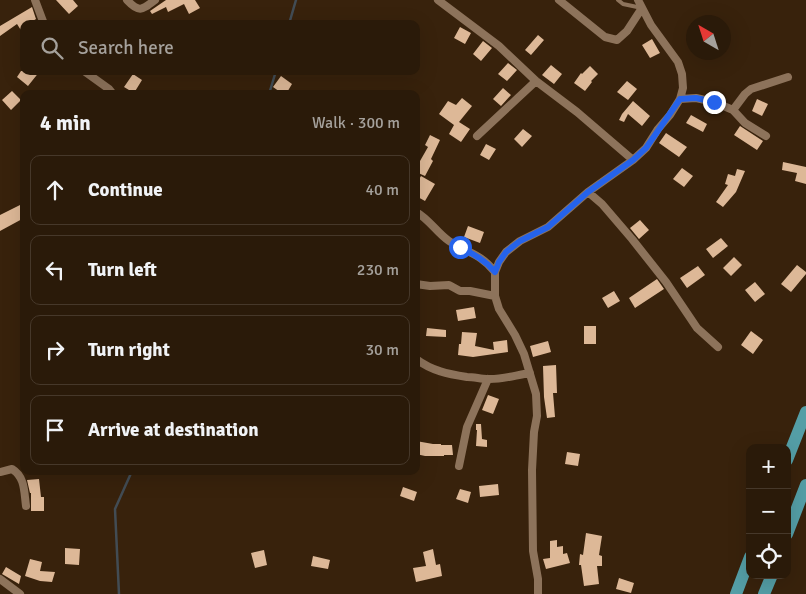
<!DOCTYPE html>
<meta charset="utf-8">
<style>
:root{--surface:#2a1a09;--page:#362717;--text:#f1f3f6;--muted:#a5a19c;--line:#46382a}
body{margin:0;font-family:Signika,sans-serif;background:var(--page);color:var(--text)}
.controls{position:absolute;right:15px;bottom:15px;display:grid;overflow:hidden;border-radius:10px;box-shadow:0 5px 20px #0002}
.controls button{width:45px;height:45px;display:grid;place-items:center;padding:0;border:0;border-bottom:1px solid var(--line);background:var(--surface);color:var(--text);font:25px sans-serif}
.compass{position:absolute;left:686px;top:15px;width:45px;height:45px;border-radius:50%;background:var(--surface);box-shadow:0 5px 20px #0002;rotate:321deg}
.stop{position:absolute;width:15px;height:15px;margin:-11px;border:4px solid #2563eb;border-radius:50%;background:#fff}
.stop.end{background:#2563eb;border-color:#fff;box-shadow:0 1px 5px #0008}
.list{margin:0;padding:0;list-style:none}
h2{display:flex;justify-content:space-between;align-items:center;height:65px;margin:0;padding:0 20px;font-size:21px}
h2 small{font-size:16px;font-weight:400;color:var(--muted)}
.list li{display:grid;grid-template-columns:32px 1fr auto;gap:15px;align-items:center;box-sizing:border-box;height:70px;margin:0 10px 10px;padding:0 10px;border:1px solid var(--line);border-radius:10px}
.list b{display:block;font-size:19px;white-space:nowrap}
.list em{font-size:16px;font-style:normal;color:var(--muted)}
.icon{flex:none;width:28px;height:28px;fill:none;stroke:currentColor;stroke-width:2;stroke-linecap:round;stroke-linejoin:round}
.map{position:relative;flex:none;width:806px;height:594px;overflow:hidden}
.search{position:absolute;background:var(--surface);box-shadow:0 5px 20px #0002;left:20px;top:20px;width:400px;height:55px;display:flex;align-items:center;gap:12px;box-sizing:border-box;padding:0 18px;border-radius:10px;color:var(--muted);font-size:19px}
.panel{position:absolute;background:var(--surface);box-shadow:0 5px 20px #0002;left:20px;top:90px;width:400px;height:385px;border-radius:10px}
.map>svg:first-child{display:block}
</style>
<div class="map">
<svg width="806" height="594" viewBox="0 0 806 594">
<rect width="100%" height="100%" fill="#38220c"/>
<g fill="none" stroke-linecap="round" stroke-linejoin="round">
<path stroke="#424c54" stroke-width="2.5" d="M289 24 296 0
M269 94 276 71
M119 594 115 509 132 471"/>
</g>
<path fill="#ddb897" d="M56 0H73L78 6 69 14Z
M166 0H195L200 8 189 14 184 4 168 12 166 7 152 14 150 11Z
M32 7 36 19 28 24H24V35L17 24 0 36V26Z
M460 27 471 33 465 44 454 38Z
M538 35 544 40 531 55 525 50Z
M652 39 660 53 650 58 642 45Z
M483 41 492 48 481 61 473 54Z
M508 63 517 70 507 81 498 74Z
M551 65 562 74 554 84 542 75Z
M590 66 598 74 591 81 592 82 585 91 574 83 581 73 582 74Z
M21 71H40L28 86 17 77Z
M133 74 142 80 134 93 124 87Z
M281 76 292 84 286 94H283L273 87Z
M627 81 637 89 628 100 617 92Z
M503 88 511 95 501 106 493 99Z
M12 91 21 100 11 110 2 100Z
M462 98 472 106 459 122 470 129 461 142 449 134 454 125 439 114 448 101 456 105Z
M757 99 768 104 762 116 752 111Z
M633 101 650 116 642 126 628 114 624 122 619 120 622 114Z
M691 115 707 124 703 132 686 123Z
M740 126 763 141 757 150 734 135Z
M523 129 532 136 522 147 514 139Z
M666 133 687 147 679 157 659 143Z
M430 135 440 140 431 159 433 161 425 176 416 172V166L419 160 420 161 428 147 425 145Z
M486 144 496 149 489 160 480 155Z
M783 162 806 167V184L795 181 797 173 782 170Z
M682 168 693 176 684 187 673 179Z
M737 169 745 171 736 192 723 207 716 202 728 185 725 184 728 174 735 176Z
M421 176 435 184 425 201 416 196V184Z
M24 203V218L0 231V215Z
M640 220 649 230 639 239 630 228Z
M468 226 484 232 480 243 464 237Z
M721 238 728 246 713 258 706 249Z
M734 257 742 265 731 276 723 268Z
M797 265 806 272V274L791 292 781 284Z
M698 266 705 275 687 288 680 278Z
M657 279 664 289 635 308 629 298Z
M755 282 765 294 755 302 745 290Z
M614 291 620 301 608 308 602 298Z
M474 307 476 318 458 321 456 310Z
M584 326H596V344H584Z
M427 328 446 330V337L426 336Z
M751 331 763 340 753 354 741 345Z
M462 332 477 333 475 346 494 350 493 342 507 340 508 352 473 357 458 355 459 344H461Z
M548 341 551 352 533 357 530 346Z
M556 365 557 393H553L555 417 547 418 544 397 543 366Z
M488 395 499 399 493 414 482 410Z
M476 424H481L482 439 487 440V447L476 446 477 430H476Z
M416 441 433 444H441V445H452L453 455H444V456H425L416 454Z
M567 452 580 454 578 466 565 464Z
M39 479 41 497H44V511H31V493H30L27 480Z
M498 484 499 495 480 497 479 486Z
M403 487 417 492 414 501 400 496Z
M460 489 471 492 468 503 456 499Z
M586 533 602 536 599 555 602 556V566H597L599 584 584 586 581 565H579L580 554 583 555Z
M557 540V547L563 546V554L567 553 570 563 546 569 543 559 550 558V541Z
M65 548 80 549 79 565 65 564Z
M433 549 436 565 440 564 442 576 416 582 413 568 426 566 423 552Z
M264 550 267 565 255 568 251 553Z
M313 556 330 560 328 569 311 566Z
M30 559 42 562 40 571 55 572 52 582 40 581 25 576Z
M6 567 21 576 19 584 2 574Z
M619 578 634 583 631 593 616 589Z"/>
<g fill="none" stroke-linecap="round" stroke-linejoin="round">
<path stroke="#8d735b" stroke-width="4" d="M618 0 623 4 642 8"/>
<path stroke="#8d735b" stroke-width="8" d="M35 0 44 24
M127 0C139 13 142 10 155 0
M438 0 499 46 536 81 577 112 633 160
M559 0 605 37 617 40 627 31 642 8
M84 71 109 89 113 94
M680 99 696 98 714 102 733 110 745 123 766 136
M733 110 745 94 751 89 788 77
M477 136 536 81
M588 192 602 204 632 239 666 282 697 328 718 347
M416 212C429 219 437 233 449 241 467 253 480 253 495 272
M416 284 430 286 449 285 460 291H470L495 296
M416 359C432 371 448 374 467 377 474 377 481 379 487 379 501 380 516 375 530 373
M459 466 467 427 488 379
M0 472 12 469C25 477 24 491 26 506
M0 579 20 594
M538 594V579L533 551 532 470 534 432 537 416 536 394 524 354 515 335 499 309 495 296V272L499 262 506 252 520 241 548 227 588 192 633 160 646 148 658 129 670 115 680 99 683 88 682 74 678 62 651 25 638 0"/>
<path stroke="#549ea6" stroke-width="12" d="M787 460 806 412
M787 534 806 485
M736 594 750 557
M764 594 772 575"/>
</g>
<g fill="none" stroke-linecap="round" stroke-linejoin="round">
<path stroke="#2563eb" stroke-width="6" d="M460 247C473 254 485 260 495 272L499 262 506 252 520 241 548 227 588 192 633 160 646 148 680 99 696 98 714 102"/>
</g>
</svg>
<div class="controls">
<button>+</button>
<button>−</button>
<button><svg class="icon" aria-label="locate" viewBox="0 0 24 24"><circle cx="12" cy="12" r="6"/><path d="M12 2v4M12 18v4M2 12h4M18 12h4"/></svg></button>
</div>
<svg class="compass" viewBox="-18 -18 36 36"><path d="M0-13l5 13h-10z" fill="#e53935"/><path d="M0 13l5-13h-10z" fill="#a5a19c"/></svg>
<div class="stop" style="left:460px;top:247px"></div>
<div class="stop end" style="left:714px;top:102px"></div>
<div class="search"><svg class="icon" aria-label="search" viewBox="0 0 24 24"><circle cx="10" cy="10" r="6"/><path d="M15 15l6 6"/></svg>Search here</div>
<section class="panel">
<h2>4 min<small>Walk · 300 m</small></h2>
<ul class="list">
<li><svg class="icon" aria-label="ahead" viewBox="0 0 24 24"><path d="M12 20V5M6 11l6-6 6 6"/></svg><div><b>Continue</b></div><em>40 m</em></li>
<li><svg class="icon" aria-label="left" viewBox="0 0 24 24"><path d="M17 20v-9H6M10 6l-5 5 5 5"/></svg><div><b>Turn left</b></div><em>230 m</em></li>
<li><svg class="icon" aria-label="right" viewBox="0 0 24 24"><path d="M7 20v-9h11M14 6l5 5-5 5"/></svg><div><b>Turn right</b></div><em>30 m</em></li>
<li><svg class="icon" aria-label="arrive" viewBox="0 0 24 24"><path d="M6 21V4h12l-3 4 3 4H6"/></svg><div><b>Arrive at destination</b></div></li>
</ul>
</section>
</div>
